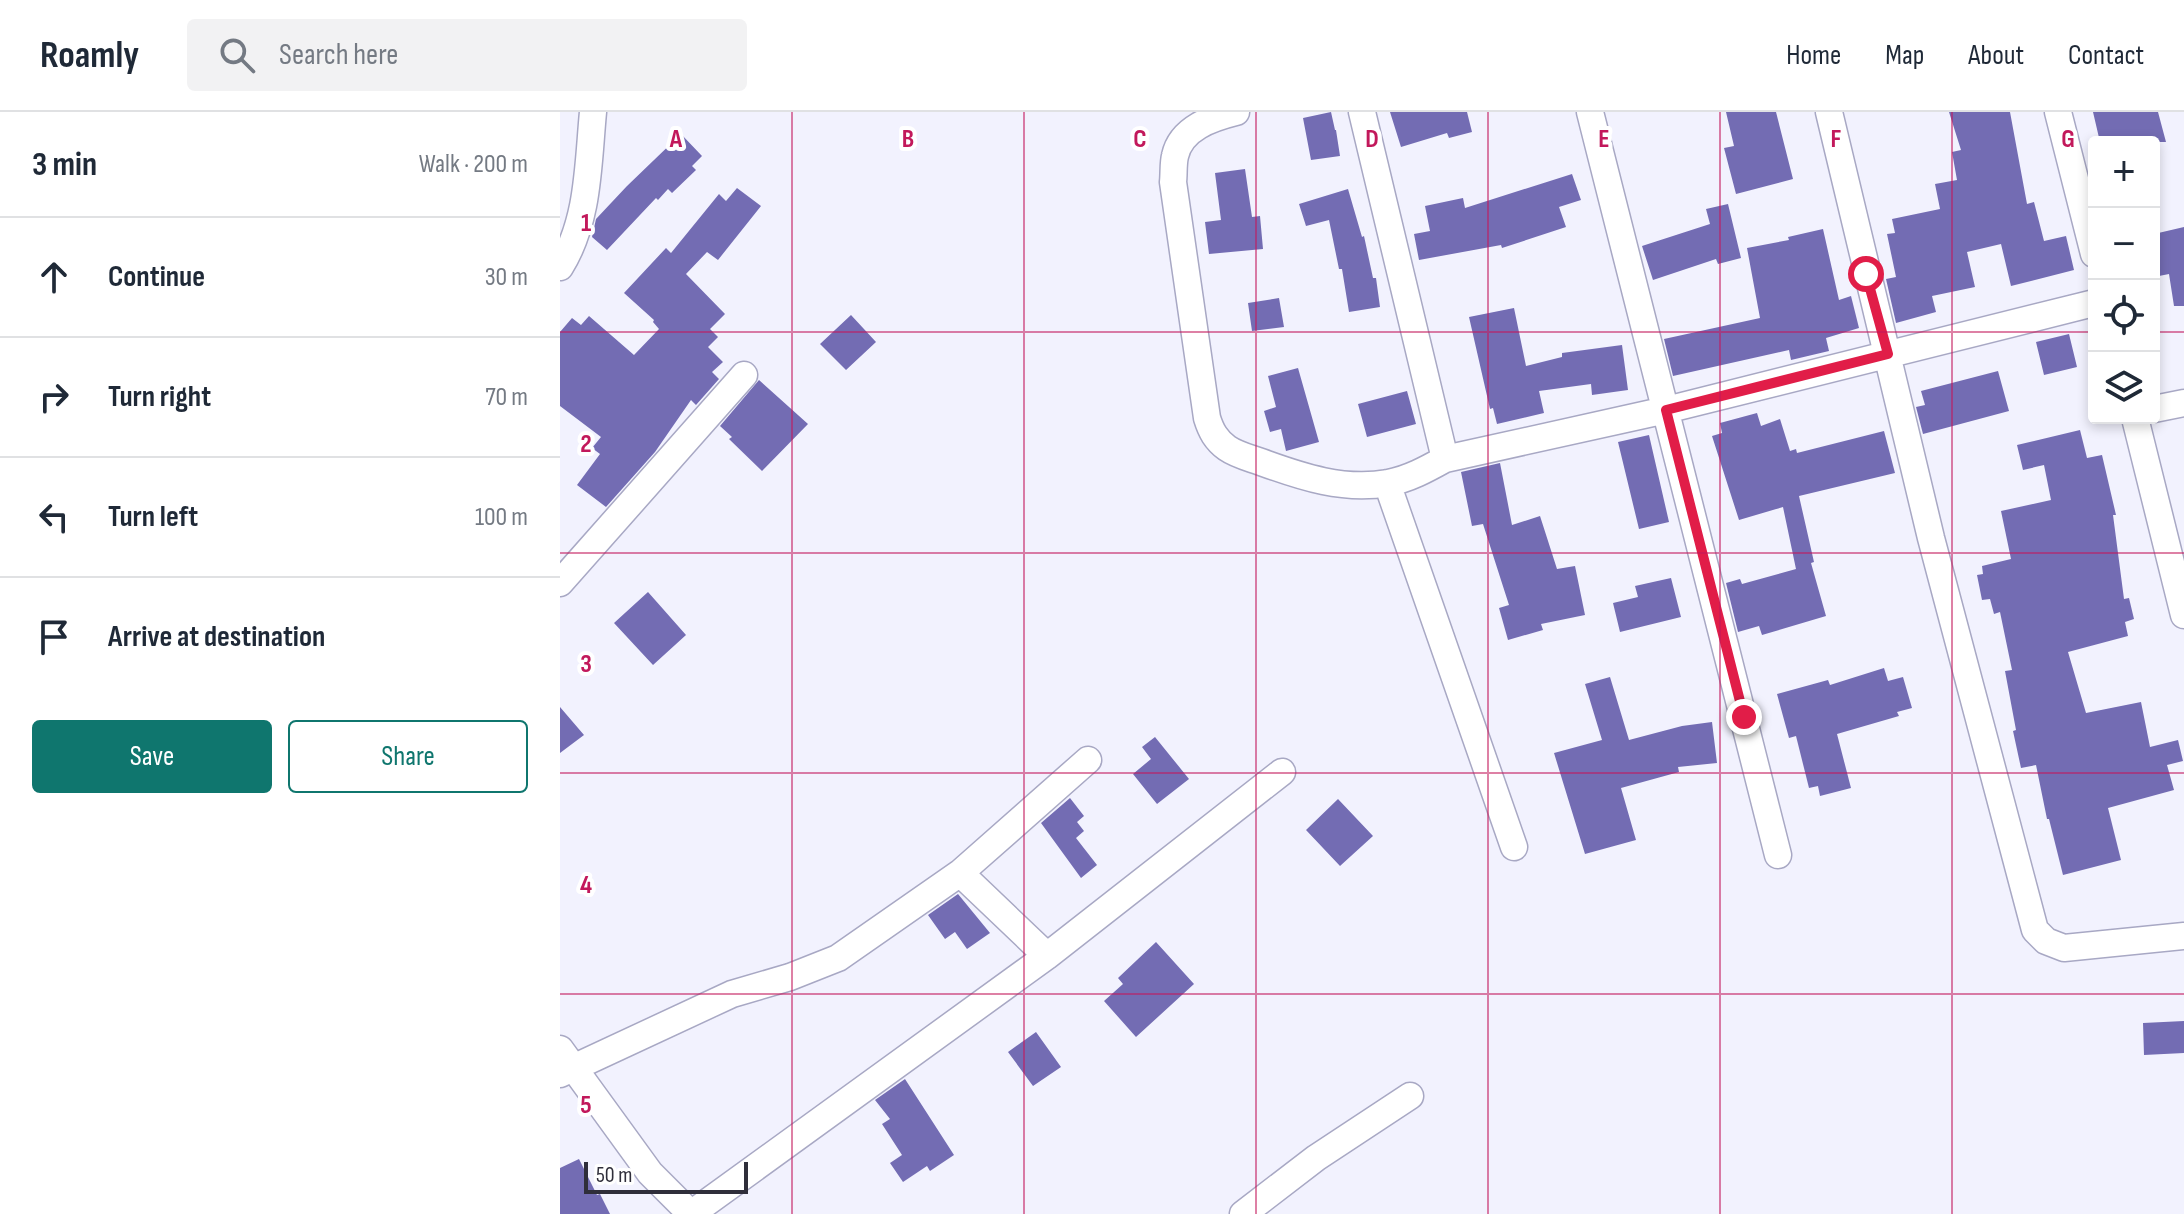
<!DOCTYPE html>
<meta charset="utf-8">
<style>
:root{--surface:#fff;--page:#f2f2f3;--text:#1f2937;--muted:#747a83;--line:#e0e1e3;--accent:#0f766e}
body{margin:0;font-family:"Sofia Sans Condensed",sans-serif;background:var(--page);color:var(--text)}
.controls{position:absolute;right:24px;top:24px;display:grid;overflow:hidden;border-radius:8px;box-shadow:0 4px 12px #0003}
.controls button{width:72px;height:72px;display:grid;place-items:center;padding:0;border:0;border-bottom:2px solid var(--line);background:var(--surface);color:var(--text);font:40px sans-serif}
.scale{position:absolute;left:24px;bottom:20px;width:164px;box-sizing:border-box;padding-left:8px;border:4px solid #2f2e3a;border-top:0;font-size:22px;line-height:28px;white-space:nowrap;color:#2f2e3a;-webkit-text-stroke:6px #fff;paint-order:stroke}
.stop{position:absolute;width:24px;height:24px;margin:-18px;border:6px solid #e11d48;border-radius:50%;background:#fff}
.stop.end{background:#e11d48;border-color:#fff;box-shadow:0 2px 8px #0008}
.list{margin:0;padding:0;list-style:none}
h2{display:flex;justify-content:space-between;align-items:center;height:104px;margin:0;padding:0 32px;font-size:34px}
h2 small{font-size:26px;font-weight:400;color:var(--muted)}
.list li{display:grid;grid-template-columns:52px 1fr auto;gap:24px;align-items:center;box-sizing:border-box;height:120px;padding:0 32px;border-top:2px solid var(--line)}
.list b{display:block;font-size:30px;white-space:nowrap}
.list em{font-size:26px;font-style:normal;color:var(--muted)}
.actions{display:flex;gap:16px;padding:24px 32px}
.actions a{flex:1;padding:18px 0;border:2px solid var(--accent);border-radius:8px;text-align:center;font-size:28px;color:var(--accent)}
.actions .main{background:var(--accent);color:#fff}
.icon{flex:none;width:44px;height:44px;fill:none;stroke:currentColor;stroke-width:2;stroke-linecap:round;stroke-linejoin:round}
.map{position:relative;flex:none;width:1624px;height:1102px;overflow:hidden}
header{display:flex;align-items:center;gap:48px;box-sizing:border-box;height:112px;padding:0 40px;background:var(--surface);border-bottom:2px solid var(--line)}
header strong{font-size:38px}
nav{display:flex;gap:44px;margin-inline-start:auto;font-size:28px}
.search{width:560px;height:72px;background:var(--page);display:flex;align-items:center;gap:20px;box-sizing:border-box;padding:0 28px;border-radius:8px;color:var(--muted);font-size:30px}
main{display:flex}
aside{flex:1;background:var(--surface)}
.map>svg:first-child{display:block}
</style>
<header>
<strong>Roamly</strong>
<div class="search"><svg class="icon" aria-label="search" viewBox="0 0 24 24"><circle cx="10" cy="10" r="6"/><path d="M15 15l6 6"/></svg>Search here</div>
<nav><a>Home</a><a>Map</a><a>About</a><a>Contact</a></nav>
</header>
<main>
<aside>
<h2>3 min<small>Walk · 200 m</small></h2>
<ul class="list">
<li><svg class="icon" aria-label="ahead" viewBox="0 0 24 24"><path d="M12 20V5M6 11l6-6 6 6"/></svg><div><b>Continue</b></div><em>30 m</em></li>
<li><svg class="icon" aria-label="right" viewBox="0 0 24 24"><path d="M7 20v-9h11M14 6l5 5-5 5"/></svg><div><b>Turn right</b></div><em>70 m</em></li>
<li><svg class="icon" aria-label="left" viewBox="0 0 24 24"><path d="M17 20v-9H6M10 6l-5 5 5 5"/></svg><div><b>Turn left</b></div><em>100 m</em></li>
<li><svg class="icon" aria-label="arrive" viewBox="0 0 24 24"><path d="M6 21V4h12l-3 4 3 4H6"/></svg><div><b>Arrive at destination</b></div></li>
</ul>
<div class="actions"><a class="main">Save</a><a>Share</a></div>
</aside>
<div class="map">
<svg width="1624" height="1102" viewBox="0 0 1624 1102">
<rect width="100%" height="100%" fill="#f2f2fe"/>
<path fill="#736cb3" d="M771 0 775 18H776L780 44 751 48 743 6Z
M830 0H907L912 20 889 26 887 21 841 35Z
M1166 0H1216L1233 67 1176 82 1164 36 1174 34Z
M1389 0H1450L1467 92 1474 90 1484 129 1506 124 1514 158 1451 174 1441 132 1407 140 1415 175 1372 184 1376 200 1336 211 1326 167 1336 165 1327 122 1335 121 1332 107 1380 97 1375 72 1397 68 1392 40 1401 38Z
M1533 0H1598L1606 30H1540Z
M121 22 142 44 132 54 136 58 112 81 108 77 98 88 96 86 47 138 32 125 36 107 67 74Z
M685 57 692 105 700 104 703 137 649 142 645 110 661 108 655 61Z
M1012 62 1021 88 999 95 1006 115 942 136 941 133 859 148 854 122 870 119 865 94 903 86 905 96Z
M177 76 201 94 158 148 147 140 126 162 165 202 150 217 158 225 148 235 163 250 152 260 159 267 136 293 131 288 95 340 46 395 17 373 40 342 32 336 41 325 0 294V220L12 206 21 213 29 204 74 243 99 217 93 210 94 208 64 181 106 136 111 141 159 82 166 89Z
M788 77 802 125 804 124 813 166H816L820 195 789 200 782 157H779L769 108 746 114 739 92Z
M1168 92 1181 146 1158 152 1156 147 1093 168 1082 134 1150 112 1146 97Z
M1624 115V194H1614L1609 162 1594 165V122Z
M1263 117 1279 188 1291 184 1299 216 1266 226 1269 239 1231 248 1229 238 1113 264 1104 227 1200 206 1187 136 1229 128 1228 125Z
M719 186 724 215 692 219 688 191Z
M954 196 966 254 1002 245V241L1062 233 1068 278 1032 283 1031 272 979 279 984 301 937 312 933 296 930 297 909 205Z
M291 203 316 230 286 258 260 232Z
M1509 222 1517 255 1484 263 1476 230Z
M738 256 759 330 726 339 721 317 710 320 704 299 716 295 708 264Z
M1438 259 1449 299 1363 322 1356 295 1365 293 1361 279Z
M199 268 248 312 202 359 169 327 172 325 160 314Z
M847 279 856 312 807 325 798 292Z
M1197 301 1201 314 1220 307 1230 339 1236 337 1237 341 1324 319 1335 361 1239 384 1254 450 1251 451 1266 504 1202 523 1199 514 1178 520 1166 471 1180 467 1182 472 1236 457 1223 395 1179 408 1152 324 1162 321 1160 311Z
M1520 318 1527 346 1542 343 1556 403H1553L1564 487 1569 486 1574 507 1565 510 1568 524 1508 540 1526 601 1581 590 1590 635 1618 628 1623 649 1607 653 1614 678 1548 696 1561 748 1503 763 1489 707H1487L1476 653 1461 656 1453 619 1456 618 1445 559 1452 558 1440 500 1434 502 1430 487 1422 488 1417 463 1423 462 1422 454 1451 447 1441 399 1491 388 1484 353 1463 358 1457 333Z
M1089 323 1109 410 1079 417 1058 330Z
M940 351 952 413 980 404 997 457 1015 454 1025 503 981 512 983 518 948 528 939 496 949 493 923 412 912 414 901 360Z
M1111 466 1121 505 1060 520 1053 491 1078 485 1075 474Z
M88 480 126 523 93 553 54 511Z
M1324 556 1328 569 1343 565 1352 596 1337 600 1339 604 1277 622 1291 676 1260 684 1258 674 1249 676 1236 624 1229 626 1217 582 1268 568 1270 573Z
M1050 565 1069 628 1122 614 1152 610 1157 651 1118 655 1119 660 1061 676 1076 728 1025 742 994 641 1042 628 1025 572Z
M0 595 24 623 0 641Z
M595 625 629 667 597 692 573 662 591 647 582 635Z
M510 686 524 704 517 710 524 719 516 726 537 753 521 766 481 711Z
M778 687 813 724 780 754 746 718Z
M398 782 430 821 407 837 395 820 385 827 368 803Z
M596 830 634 872 576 925 544 889 563 872 558 866Z
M1624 909V941L1584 943 1583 911Z
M476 920 501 955 473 974 448 940Z
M345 967 394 1043 370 1059 367 1054 343 1070 330 1051 342 1043 322 1012 330 1007 315 988Z
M19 1047 37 1083 40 1082 50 1102H0V1056Z"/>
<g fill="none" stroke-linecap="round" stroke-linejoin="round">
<g stroke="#a8a8c4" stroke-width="29">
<path id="minor" d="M676 0C652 6 621 16 615 44 613 52 614 62 613 70L647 306C651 319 656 328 667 336 677 343 690 346 701 350 742 365 784 379 828 371 849 367 867 357 885 347L1106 298 1534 191
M802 0 885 347
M1030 0 1218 743
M1269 0 1371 426 1475 818 1486 829 1504 836 1624 824
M1498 0 1534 142
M0 155C29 109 28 52 33 0
M1594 297 1624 291
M1575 306 1624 503
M827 371 954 735
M0 471 184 263
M400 761 487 844
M0 937 90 1061 131 1102
M0 962 172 882 230 865 278 846 400 761 528 648
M131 1102 487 844 722 660
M683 1102 756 1046 850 984"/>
</g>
<use href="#minor" stroke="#fff" stroke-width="26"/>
</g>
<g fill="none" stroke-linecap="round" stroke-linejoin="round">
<path stroke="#e11d48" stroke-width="10" d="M1184 605 1106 298 1328 242 1306 162"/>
</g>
<path fill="none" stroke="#c2185b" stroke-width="2" stroke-opacity="0.55" d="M232 0V1102M464 0V1102M696 0V1102M928 0V1102M1160 0V1102M1392 0V1102M0 220H1534M1594 220H1624M0 441H1624M0 661H1624M0 882H1624"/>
<g font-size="26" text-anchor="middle" font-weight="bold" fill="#c2185b" stroke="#fff" stroke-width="8" stroke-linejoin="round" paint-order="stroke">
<text x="116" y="35">A</text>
<text x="348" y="35">B</text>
<text x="580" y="35">C</text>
<text x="812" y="35">D</text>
<text x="1044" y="35">E</text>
<text x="1276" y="35">F</text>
<text x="1508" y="35">G</text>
<text x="26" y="119">1</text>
<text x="26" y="340">2</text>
<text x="26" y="560">3</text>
<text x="26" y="781">4</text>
<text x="26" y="1001">5</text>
</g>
</svg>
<div class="controls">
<button>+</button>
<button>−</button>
<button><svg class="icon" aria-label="locate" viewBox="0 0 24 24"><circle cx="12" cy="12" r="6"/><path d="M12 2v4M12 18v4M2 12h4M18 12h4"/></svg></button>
<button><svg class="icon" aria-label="layers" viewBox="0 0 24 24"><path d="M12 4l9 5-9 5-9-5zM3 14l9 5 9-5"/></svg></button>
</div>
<div class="scale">50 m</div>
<div class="stop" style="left:1306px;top:162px"></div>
<div class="stop end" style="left:1184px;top:605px"></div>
</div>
</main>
